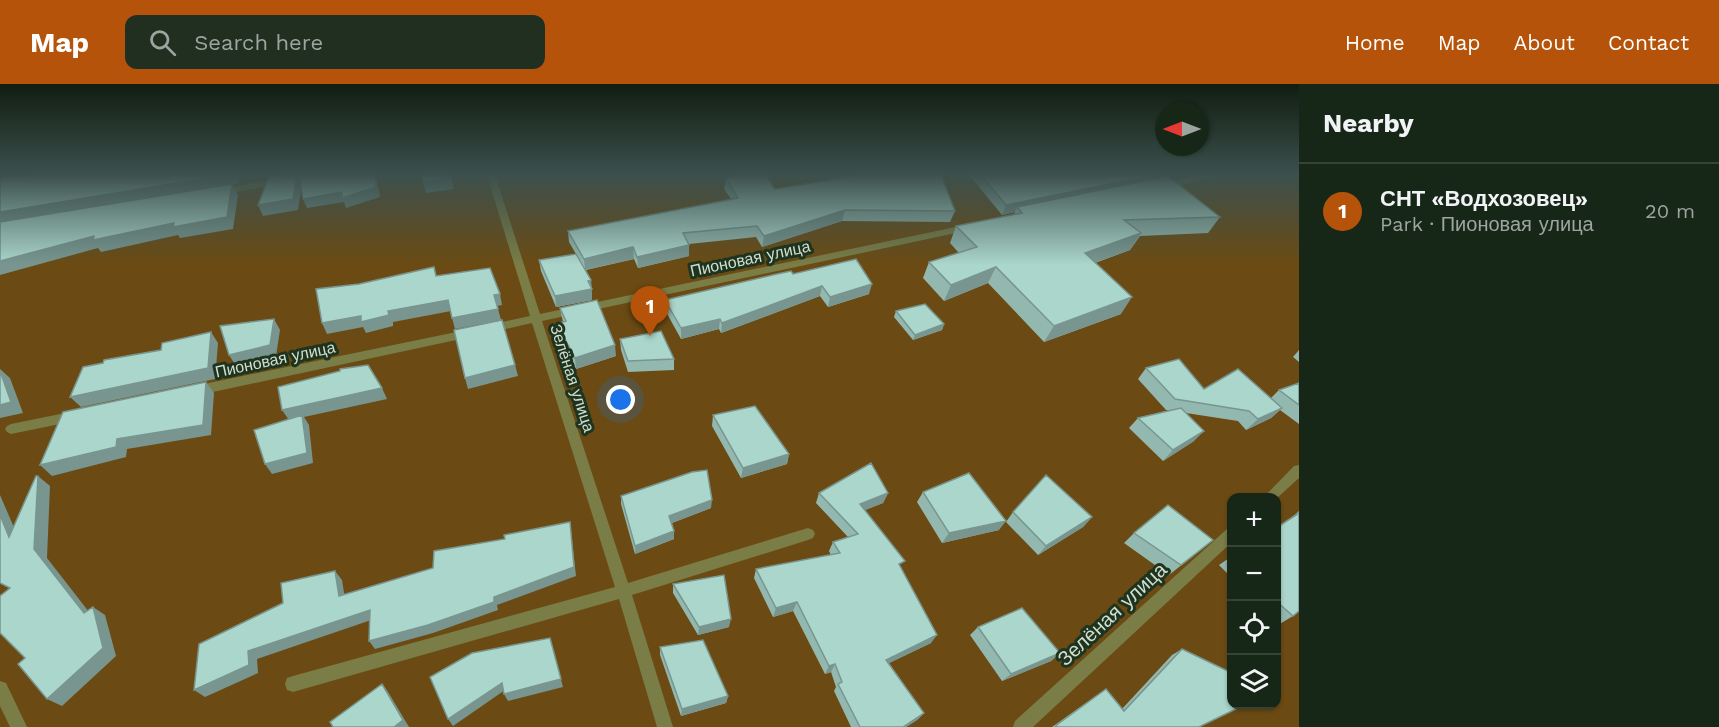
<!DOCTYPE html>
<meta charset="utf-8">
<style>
:root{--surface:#172717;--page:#202f20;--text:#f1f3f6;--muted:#9ea5a1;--line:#364436;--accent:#b45309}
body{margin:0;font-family:"Work Sans",sans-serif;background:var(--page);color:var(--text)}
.controls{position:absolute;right:18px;bottom:18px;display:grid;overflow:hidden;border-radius:12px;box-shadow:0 2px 4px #0004}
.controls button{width:54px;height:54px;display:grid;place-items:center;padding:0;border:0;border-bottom:2px solid var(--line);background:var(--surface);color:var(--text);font:30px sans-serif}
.compass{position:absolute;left:1155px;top:18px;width:54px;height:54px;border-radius:50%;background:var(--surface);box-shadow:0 2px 4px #0004;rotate:270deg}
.you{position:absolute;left:621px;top:316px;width:21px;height:21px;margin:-15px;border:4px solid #fff;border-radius:50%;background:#1a73e8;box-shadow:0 0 0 9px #1a73e833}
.badge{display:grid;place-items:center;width:39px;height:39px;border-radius:50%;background:var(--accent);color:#fff;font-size:20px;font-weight:700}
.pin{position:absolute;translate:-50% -50px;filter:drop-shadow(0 2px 3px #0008)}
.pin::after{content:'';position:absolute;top:32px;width:21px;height:18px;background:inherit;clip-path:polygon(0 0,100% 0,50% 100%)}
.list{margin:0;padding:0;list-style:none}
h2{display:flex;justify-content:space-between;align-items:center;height:78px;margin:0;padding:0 24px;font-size:26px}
h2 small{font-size:20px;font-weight:400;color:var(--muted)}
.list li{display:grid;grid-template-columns:39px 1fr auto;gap:18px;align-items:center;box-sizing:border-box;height:96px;padding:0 24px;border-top:2px solid var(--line)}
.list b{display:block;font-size:22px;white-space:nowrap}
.list p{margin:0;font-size:20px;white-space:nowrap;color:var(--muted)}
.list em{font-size:20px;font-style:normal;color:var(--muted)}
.icon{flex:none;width:33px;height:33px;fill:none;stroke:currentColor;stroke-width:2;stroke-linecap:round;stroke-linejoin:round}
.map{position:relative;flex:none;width:1299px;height:643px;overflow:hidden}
header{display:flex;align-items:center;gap:36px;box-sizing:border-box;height:84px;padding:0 30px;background:var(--accent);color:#fff}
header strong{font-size:28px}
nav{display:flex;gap:33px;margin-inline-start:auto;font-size:21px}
.search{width:420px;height:54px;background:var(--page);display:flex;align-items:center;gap:15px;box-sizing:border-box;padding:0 21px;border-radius:12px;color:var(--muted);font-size:22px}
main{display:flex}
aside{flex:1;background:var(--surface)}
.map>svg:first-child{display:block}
</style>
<header>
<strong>Map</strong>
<div class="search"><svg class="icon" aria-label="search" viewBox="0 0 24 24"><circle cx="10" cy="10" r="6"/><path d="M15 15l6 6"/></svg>Search here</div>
<nav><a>Home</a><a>Map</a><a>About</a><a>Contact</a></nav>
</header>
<main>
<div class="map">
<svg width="1299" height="643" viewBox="0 0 1299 643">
<rect width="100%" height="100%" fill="#1f341f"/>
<path fill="#6b4b13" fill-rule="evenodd" d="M0 91H1299V643H0ZM1232 414H1276V620H1232Z"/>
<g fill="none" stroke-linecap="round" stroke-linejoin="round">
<path fill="#7a7d46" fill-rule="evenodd" d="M487 91H495L540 230 970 140 975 143 970 146 542 237 628 499 808 444 813 446 815 450 813 454 808 456 632 511 673 643H657L619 515 293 608 287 606 285 600 287 594 293 592 615 503 532 239 488 249 483 245 488 241 530 232Z
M1203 91H1218L1214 94 1163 105 1158 102 1160 100Z
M282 94 286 97 285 99 220 111 215 108 220 105Z
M471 245 475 246 477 249 475 252 194 312 188 307 194 302Z
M75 327 79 329 81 332 79 335 75 337 11 350 7 348 5 345 7 342 11 340Z
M1299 381V394L1276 415V414H1263L1294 382Z
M1232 443V458L1033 643H1013L1015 637 1227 445Z
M0 597 6 599 27 643H10L0 622Z"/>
</g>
<path fill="#93b8af" d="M971 91H1158L1153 92 1151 95 1220 133 1208 149 1140 152 1130 166 1095 179 1121 230 1044 258 988 199 944 217 923 194 929 178 959 169 950 159 956 142 1014 131 1015 128 1002 131 970 92Z
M726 94 775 105 955 127 950 138 842 137 762 163 756 153 689 160V172L638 184 634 175 586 186 591 196 592 216 556 223 541 187 539 176 576 170 569 158 568 147 731 115 724 105Z
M793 190 869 210 828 223 820 212 721 249 719 245 681 255 665 226V216Z
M560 224 616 272 576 285 559 251 557 240 563 238Z
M896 227 944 240 942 246 913 256 894 233Z
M620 255 674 275V286L628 288 621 266Z
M1299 266V278L1293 273Z
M1146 284 1204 305 1271 314 1279 306 1299 299V340L1280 326 1271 334 1246 346 1238 337 1186 329 1194 357 1163 377 1129 344 1138 334 1170 326H1166L1138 295Z
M713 331 789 370 787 380 741 394 712 342Z
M923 408 999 446 942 459 917 418Z
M819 409H888L883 419 865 426 901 483 931 559 889 579 924 629 917 636 906 643H851L834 607 836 603 831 588 825 590 793 527 773 533 754 494 756 485 831 471 829 467 833 458 848 453 816 419Z
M621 412 711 424 672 439 674 447V455L635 470 621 420Z
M1299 427V527L1293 532 1278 541 1276 539V444L1289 436Z
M1013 428 1092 433 1083 443 1038 471 1006 438Z
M1134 449 1213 456 1169 491 1124 459Z
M1232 472V494L1219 481Z
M673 500 729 543 698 551 673 509Z
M978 543 1060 569 1051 577 1002 597 970 551Z
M660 563 728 612 726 619 681 632 660 571Z
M1182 565 1199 643H1052L1097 611 1122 625 1172 571Z"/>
<path fill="#78968f" d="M225 91H240L239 100 233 101 238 111 233 145 180 154 178 151 101 168 98 164 0 191V177L94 152 174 139 227 133 0 141V128Z
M297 91H298L302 100 298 126 263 132 258 121Z
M375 91H376L380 113 346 124 344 118 307 124 303 115Z
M451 91 454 105 426 109 423 98Z
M1144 91H1158L1153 92 1148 100 1017 123 1015 128 1002 131 1006 121Z
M845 126 842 137 762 163 764 152Z
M1141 149 1130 166 1075 186 1085 169Z
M689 161V172L638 184 637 173Z
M633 163 634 175 585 186 584 175Z
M996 183 988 199 944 217 951 201Z
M591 196 592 216 556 223 555 212Z
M872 200 869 210 828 223 830 213Z
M822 202 820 212 721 249 722 239Z
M500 210 502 221 497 222 494 211Z
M1132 213 1121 230 1044 258 1054 242Z
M448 216 451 227 393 238V242L366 249 363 243 327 250 322 239Z
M498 225 501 236 455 245 452 234Z
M274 235 280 246 276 272 236 282 229 271Z
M720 235 719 245 681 255V244Z
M944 240 942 246 913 256 915 251Z
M211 248 218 259 215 295 81 323 70 313Z
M615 261 616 272 576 285 575 274Z
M515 281 518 292 468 305 465 294Z
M0 285 10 294 23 329 0 334Z
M206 298 214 309 211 351 127 365 126 373 52 392 40 381 117 355Z
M382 304 387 315 304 333 309 341 313 379 272 390 265 380 289 336 282 326Z
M1282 324 1271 334 1246 346 1258 335Z
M1204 347 1194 357 1163 377 1173 366Z
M789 370 787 380 741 394 743 384Z
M38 392 50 402 47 474 96 537 93 523 105 531 116 572 62 622 47 615 84 529 34 465Z
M888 409 883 419 855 430 860 420Z
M0 411 22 462 9 453 0 431Z
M712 416 711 424 669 440V432Z
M1092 433 1083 443 1038 471 1046 462Z
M1006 437 999 446 942 459 949 449Z
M570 438 576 492 497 521 498 526 433 549 375 565 369 557 494 513Z
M674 447V455L635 470V462Z
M335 487 342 496 346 521 339 512Z
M797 518 793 527 773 533 776 524Z
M370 526 377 534 257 575 258 589 205 613 194 606 248 567Z
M731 535 729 543 698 551 699 543Z
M937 551 931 559 881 583 886 576Z
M550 554 563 603 508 617 504 610Z
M1060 569 1051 577 1002 597 1011 590Z
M835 580 831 588 825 590 829 582Z
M502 599 505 606 453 642 448 635Z
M382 600 388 608 409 643H394Z
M728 612 726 619 681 632 682 625Z
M924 629 917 636 906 643H903Z"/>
<path fill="#abd6cc" stroke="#78968f" stroke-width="1.5" d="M37 91H225L0 128V94L31 92Z
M285 91H297L293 115 258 121 269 93Z
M299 91H375L376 103 342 114V108L303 115Z
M422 91H451V94L423 98Z
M742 91H765L775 105 861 91H941L955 127 845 126 764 152 757 142 683 149 689 161 637 173 633 163 584 175 568 147 738 114 726 94Z
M981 91H1154L1006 121Z
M1168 92 1220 133 1124 136 1141 149 1085 169 1132 213 1054 242 996 183 951 201 929 178 977 163 956 142 1022 129 1017 123Z
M232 100 227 133 173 143 174 139 93 156 94 152 0 177V138Z
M576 170 591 196 588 197 592 205 555 212 539 176Z
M856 175 872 200 830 213 822 202 722 239 720 235 681 244 665 216 777 190 791 187 793 190Z
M434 183 436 192 490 184 500 210 494 211 498 225 452 234 448 216 388 227 389 231 361 238V232L322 239 316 205 359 200Z
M597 216 615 261 575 274 557 240 566 237 560 224Z
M925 220 944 240 915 251 896 227Z
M274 235 270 261 229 271 220 242Z
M502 236 515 281 465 294 454 246Z
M661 247 674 275 628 277 620 255Z
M211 248 208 284 70 313 83 283 103 279 104 276 161 266 162 259Z
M1179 275 1204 305 1238 285 1282 324 1258 335 1249 327 1175 315 1146 284Z
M368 281 382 304 282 326 278 303 340 287V285Z
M0 287 11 318 0 321Z
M206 298 203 341 117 355 116 363 40 381 63 328Z
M1299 299V321L1279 306Z
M755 322 789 370 743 384 713 331Z
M1181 324 1204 347 1173 366 1138 334Z
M302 331 307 369 265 380 254 346Z
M871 379 888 409 860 420 905 477 899 480 937 551 886 576 924 629 903 643H860L838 600 842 598 835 580 829 582 797 518 776 524 756 485 840 469 833 458 858 450 819 409Z
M707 386 712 416 669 432 674 447 635 462 621 412 692 388Z
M969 389 1006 437 949 449 923 408Z
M1046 391 1092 433 1046 462 1013 428Z
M36 392H38L34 465 84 529 93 523 103 564 47 615 18 580 25 574 0 549V512L10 504 0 499V431L9 453Z
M1168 421 1213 456 1181 481 1134 449Z
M1299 429V527L1293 532 1276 517V444Z
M570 438 574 483 494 513V518L428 541 369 557 370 526 248 567 249 581 194 606 199 560 283 519 281 499 335 487 339 512 433 484 434 467 505 455 504 451Z
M724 491 731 535 699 543 673 500Z
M1022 524 1060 569 1011 590 978 543Z
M550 554 561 595 504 610 502 599 448 635 430 593 472 569Z
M703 556 728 612 682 625 660 563Z
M1182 565 1232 589V621H1244L1199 643H1055L1058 640 1106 605 1124 627Z
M382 600 403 636 394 643H333L330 638Z"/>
<linearGradient id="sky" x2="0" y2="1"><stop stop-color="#111d11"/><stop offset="0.5" stop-color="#3c504d"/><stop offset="1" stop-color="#3c504d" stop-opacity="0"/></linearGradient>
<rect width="1299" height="181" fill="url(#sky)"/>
<g text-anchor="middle" stroke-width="6" stroke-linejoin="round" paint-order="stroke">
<g font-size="16" fill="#d1dfd1" stroke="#1f341f">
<text transform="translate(750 174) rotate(-12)" y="6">Пионовая улица</text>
<text transform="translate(275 275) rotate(-12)" y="6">Пионовая улица</text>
<text transform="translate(573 294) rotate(72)" y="6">Зелёная улица</text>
</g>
<g font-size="20" fill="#d1dfd1" stroke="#1f341f">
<text transform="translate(1112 530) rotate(-43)" y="7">Зелёная улица</text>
</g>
</g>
</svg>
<div class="controls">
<button>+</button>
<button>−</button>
<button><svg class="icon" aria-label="locate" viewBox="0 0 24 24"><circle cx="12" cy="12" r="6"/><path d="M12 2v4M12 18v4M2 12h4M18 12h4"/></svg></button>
<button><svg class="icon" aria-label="layers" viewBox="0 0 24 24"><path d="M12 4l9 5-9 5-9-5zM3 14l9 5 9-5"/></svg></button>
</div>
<svg class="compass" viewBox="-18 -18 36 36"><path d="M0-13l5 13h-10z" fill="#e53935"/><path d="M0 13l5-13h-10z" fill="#9ea5a1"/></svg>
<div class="you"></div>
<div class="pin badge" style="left:650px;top:252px">1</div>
</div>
<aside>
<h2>Nearby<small></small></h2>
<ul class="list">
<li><span class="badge">1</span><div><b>СНТ «Водхозовец»</b><p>Park · Пионовая улица</p></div><em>20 m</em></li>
</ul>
</aside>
</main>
